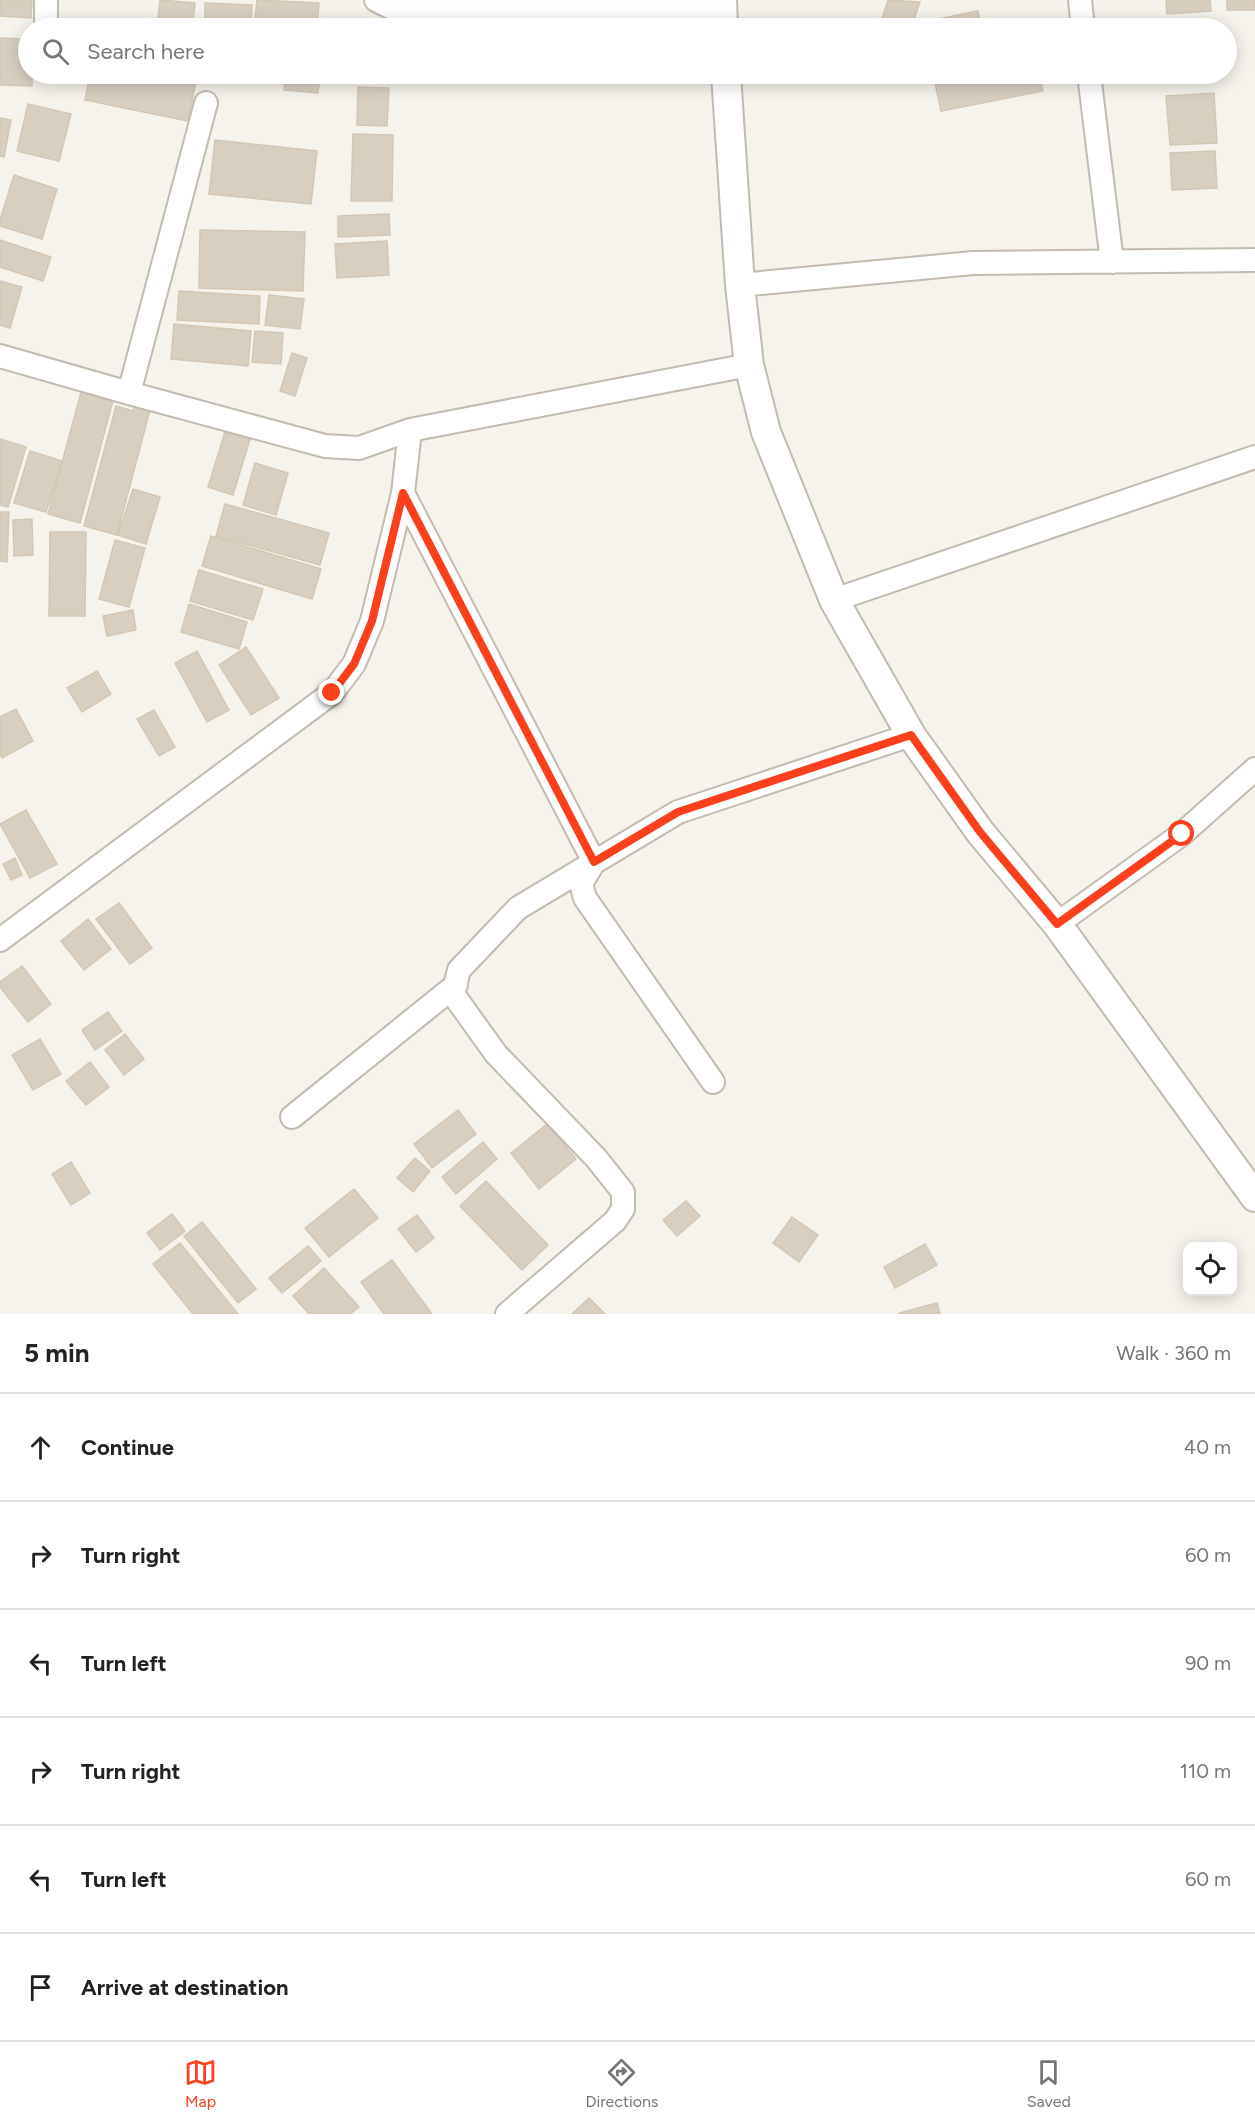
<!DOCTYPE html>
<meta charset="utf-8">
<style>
:root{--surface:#fff;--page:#f2f2f2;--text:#222;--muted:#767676;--line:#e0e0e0;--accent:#fc3f1d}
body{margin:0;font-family:Figtree,sans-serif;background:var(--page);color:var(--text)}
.controls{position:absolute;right:18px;bottom:18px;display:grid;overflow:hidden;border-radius:12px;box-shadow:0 3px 15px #0003}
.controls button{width:54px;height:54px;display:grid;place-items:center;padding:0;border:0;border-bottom:2px solid var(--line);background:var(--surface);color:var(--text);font:30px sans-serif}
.stop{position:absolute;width:18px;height:18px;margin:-14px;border:4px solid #fc3f1d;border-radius:50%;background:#fff}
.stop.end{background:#fc3f1d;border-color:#fff;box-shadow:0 2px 6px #0008}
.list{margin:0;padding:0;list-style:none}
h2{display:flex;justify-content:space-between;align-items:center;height:78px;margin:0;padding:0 24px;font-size:26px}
h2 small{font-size:20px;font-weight:400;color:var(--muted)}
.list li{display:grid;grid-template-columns:39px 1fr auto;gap:18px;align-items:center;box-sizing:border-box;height:108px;padding:0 24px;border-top:2px solid var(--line)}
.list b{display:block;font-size:22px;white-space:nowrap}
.list em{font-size:20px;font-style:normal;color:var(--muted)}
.icon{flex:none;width:33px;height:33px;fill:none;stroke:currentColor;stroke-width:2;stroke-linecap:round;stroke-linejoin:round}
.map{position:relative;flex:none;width:1255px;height:1314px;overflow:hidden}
.search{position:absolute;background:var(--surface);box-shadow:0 3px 15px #0003;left:18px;right:18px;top:18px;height:66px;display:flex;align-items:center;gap:15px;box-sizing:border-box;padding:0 21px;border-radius:33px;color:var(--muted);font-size:22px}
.sheet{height:726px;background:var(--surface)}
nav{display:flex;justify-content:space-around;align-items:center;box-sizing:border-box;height:84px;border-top:2px solid var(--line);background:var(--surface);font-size:16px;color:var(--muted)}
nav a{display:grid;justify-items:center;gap:3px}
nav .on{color:var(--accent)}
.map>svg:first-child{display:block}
</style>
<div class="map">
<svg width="1255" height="1314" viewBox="0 0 1255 1314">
<rect width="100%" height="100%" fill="#f6f3ec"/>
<path fill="#d8cfc1" stroke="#d3c7b4" stroke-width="1.5" d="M0 0H32L31 18 0 16Z
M160 0 195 3 192 28H157Z
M257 0 319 3 317 28H254Z
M888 0 920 2 911 28H879Z
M1166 0H1210L1211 11 1167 14Z
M1227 0H1255V10H1227Z
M205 3 252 5 251 28H205Z
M978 11 982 28H941L938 19Z
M1210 20V28H1172V22Z
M0 38 28 39V74H32V86L0 85Z
M90 74H185L197 76 188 121 85 100Z
M285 74 320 75 318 93 284 90Z
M356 74H379V79L356 77Z
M933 74H1039L1043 91 941 111Z
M1175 74H1212L1213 78 1175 80Z
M358 87 389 88 387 126 357 125Z
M1214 93 1217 143 1170 145 1166 96Z
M28 104 71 114 59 161 17 151Z
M0 118 11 120 4 157 0 156Z
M353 134 393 135 392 201H351Z
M215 140 317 151 311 204 209 194Z
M1215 151 1217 188 1172 190 1170 153Z
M14 175 57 189 42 239 0 226V220Z
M389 214 390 235 338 237V216Z
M200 230 305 232 303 291 199 288Z
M0 240 51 257 43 281 0 267Z
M387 241 389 275 337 278 335 244Z
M0 281 22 287 10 328 0 325Z
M179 291 260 296 259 324 177 320Z
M269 295 304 299 300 329 265 325Z
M174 324 251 331 248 366 171 359Z
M255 331 283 333 281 364 252 362Z
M292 353 307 358 295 396 280 391Z
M82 389 114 397 80 523 48 514Z
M135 402 151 406 117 535 84 526 116 406 133 411Z
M225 432 250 439 233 495 208 487Z
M0 439 26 447 8 507 0 505Z
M30 451 62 461 46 512 14 503Z
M255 463 288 473 276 515 243 505Z
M133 489 160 497 146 544 118 535Z
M225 504 329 533 320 565 216 536Z
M0 512H9L7 562 0 561Z
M32 519 33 555 14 556 13 520Z
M50 532H86L85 616H49Z
M211 536 321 569 312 599 202 566Z
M115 540 145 548 129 607 99 599Z
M199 570 263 589 253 620 190 601Z
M189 604 247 622 239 649 181 632Z
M133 610 136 630 107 636 103 616Z
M246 647 279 698 251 715 219 665Z
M197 651 229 710 207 722 175 663Z
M97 671 111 694 82 712 67 688Z
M16 709 33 741 2 758 0 753V717Z
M154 710 175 747 159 756 137 719Z
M26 810 57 864 30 878 0 824Z
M15 858 22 875 11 880 3 864Z
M119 903 152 948 130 964 96 919Z
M88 919 111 949 84 970 61 941Z
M22 966 51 1004 28 1022 0 987V982Z
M108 1012 122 1031 95 1050 82 1030Z
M125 1034 144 1059 124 1075 105 1050Z
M40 1039 61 1074 33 1090 12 1055Z
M90 1062 109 1087 86 1105 66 1081Z
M458 1110 476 1134 432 1168 414 1144Z
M547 1124 576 1159 539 1189 511 1153Z
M483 1142 497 1159 456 1194 442 1177Z
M415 1158 430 1171 413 1192 397 1178Z
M71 1162 90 1193 71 1205 52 1174Z
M486 1181 548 1245 522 1270 460 1206Z
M354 1189 378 1218 329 1257 305 1228Z
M686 1201 700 1216 677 1236 663 1220Z
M172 1214 185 1231 160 1250 147 1233Z
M417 1215 434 1238 416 1252 398 1229Z
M792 1217 818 1235 799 1262 773 1243Z
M202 1222 256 1289 238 1303 184 1236Z
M180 1243 238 1314H193L153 1264Z
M925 1244 937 1265 895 1288 884 1267Z
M308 1246 321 1261 282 1293 269 1278Z
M392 1260 432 1314H384L361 1282Z
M324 1268 359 1307 350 1314H309L293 1296Z
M589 1298 605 1314H572Z
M937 1303 940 1314H899V1313Z"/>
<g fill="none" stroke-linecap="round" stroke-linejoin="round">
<g stroke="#c2bbae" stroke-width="26">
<path id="minor" d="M46 0V24
M376 0 396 10 722 8
M1080 0 1083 28
M1089 74 1112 262
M740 285 973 263 1255 260
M0 356 129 393 325 446 359 448 410 430 749 365
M129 393 206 103
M403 493 594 862 581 884 585 898 713 1082
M834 600 1255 457
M1057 924 1182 834 1255 769
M0 940 332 693 354 664 372 621 403 493 410 430
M292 1117 456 985
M507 1314 615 1221 623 1209V1192L596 1158 496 1054 453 994 459 970 518 908 678 812 911 735"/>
</g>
<g stroke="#c2bbae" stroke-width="32">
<path id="tertiary" d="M722 0 723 28
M726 74 740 285 749 365 766 432 834 600 911 735 980 832 1057 924 1255 1197"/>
</g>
<use href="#minor" stroke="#fff" stroke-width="22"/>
<use href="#tertiary" stroke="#fff" stroke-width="28"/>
</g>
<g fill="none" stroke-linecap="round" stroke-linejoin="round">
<path stroke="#fc3f1d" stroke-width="8" d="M332 693 354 664 372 621 403 493 594 862 678 812 911 735 980 832 1057 924 1182 834"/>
</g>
</svg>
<div class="controls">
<button><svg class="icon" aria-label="locate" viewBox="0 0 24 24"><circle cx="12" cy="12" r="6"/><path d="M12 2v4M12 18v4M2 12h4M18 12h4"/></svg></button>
</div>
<div class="stop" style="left:1182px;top:834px"></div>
<div class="stop end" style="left:332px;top:693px"></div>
<div class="search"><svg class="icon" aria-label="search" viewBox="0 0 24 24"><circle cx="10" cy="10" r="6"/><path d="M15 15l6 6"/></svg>Search here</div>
</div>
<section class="sheet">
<h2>5 min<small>Walk · 360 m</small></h2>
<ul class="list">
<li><svg class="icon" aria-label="ahead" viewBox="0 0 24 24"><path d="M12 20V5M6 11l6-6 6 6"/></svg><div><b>Continue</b></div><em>40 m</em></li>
<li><svg class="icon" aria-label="right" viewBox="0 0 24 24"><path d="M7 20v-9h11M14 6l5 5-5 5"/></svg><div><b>Turn right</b></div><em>60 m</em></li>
<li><svg class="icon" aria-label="left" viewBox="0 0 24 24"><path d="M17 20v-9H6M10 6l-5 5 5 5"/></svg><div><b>Turn left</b></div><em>90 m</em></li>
<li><svg class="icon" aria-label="right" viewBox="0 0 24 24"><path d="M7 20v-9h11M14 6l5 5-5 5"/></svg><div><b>Turn right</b></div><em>110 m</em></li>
<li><svg class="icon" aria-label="left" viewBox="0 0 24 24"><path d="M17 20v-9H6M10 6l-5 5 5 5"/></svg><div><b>Turn left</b></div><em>60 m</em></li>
<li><svg class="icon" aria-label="arrive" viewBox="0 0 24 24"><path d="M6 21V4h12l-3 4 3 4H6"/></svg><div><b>Arrive at destination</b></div></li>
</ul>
</section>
<nav>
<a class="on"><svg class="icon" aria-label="map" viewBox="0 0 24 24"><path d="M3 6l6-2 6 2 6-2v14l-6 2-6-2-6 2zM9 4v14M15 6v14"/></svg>Map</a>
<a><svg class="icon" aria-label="directions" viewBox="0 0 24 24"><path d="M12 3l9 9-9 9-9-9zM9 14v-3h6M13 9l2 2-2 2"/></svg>Directions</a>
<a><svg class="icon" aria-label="saved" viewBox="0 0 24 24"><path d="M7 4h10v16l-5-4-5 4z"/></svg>Saved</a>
</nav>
